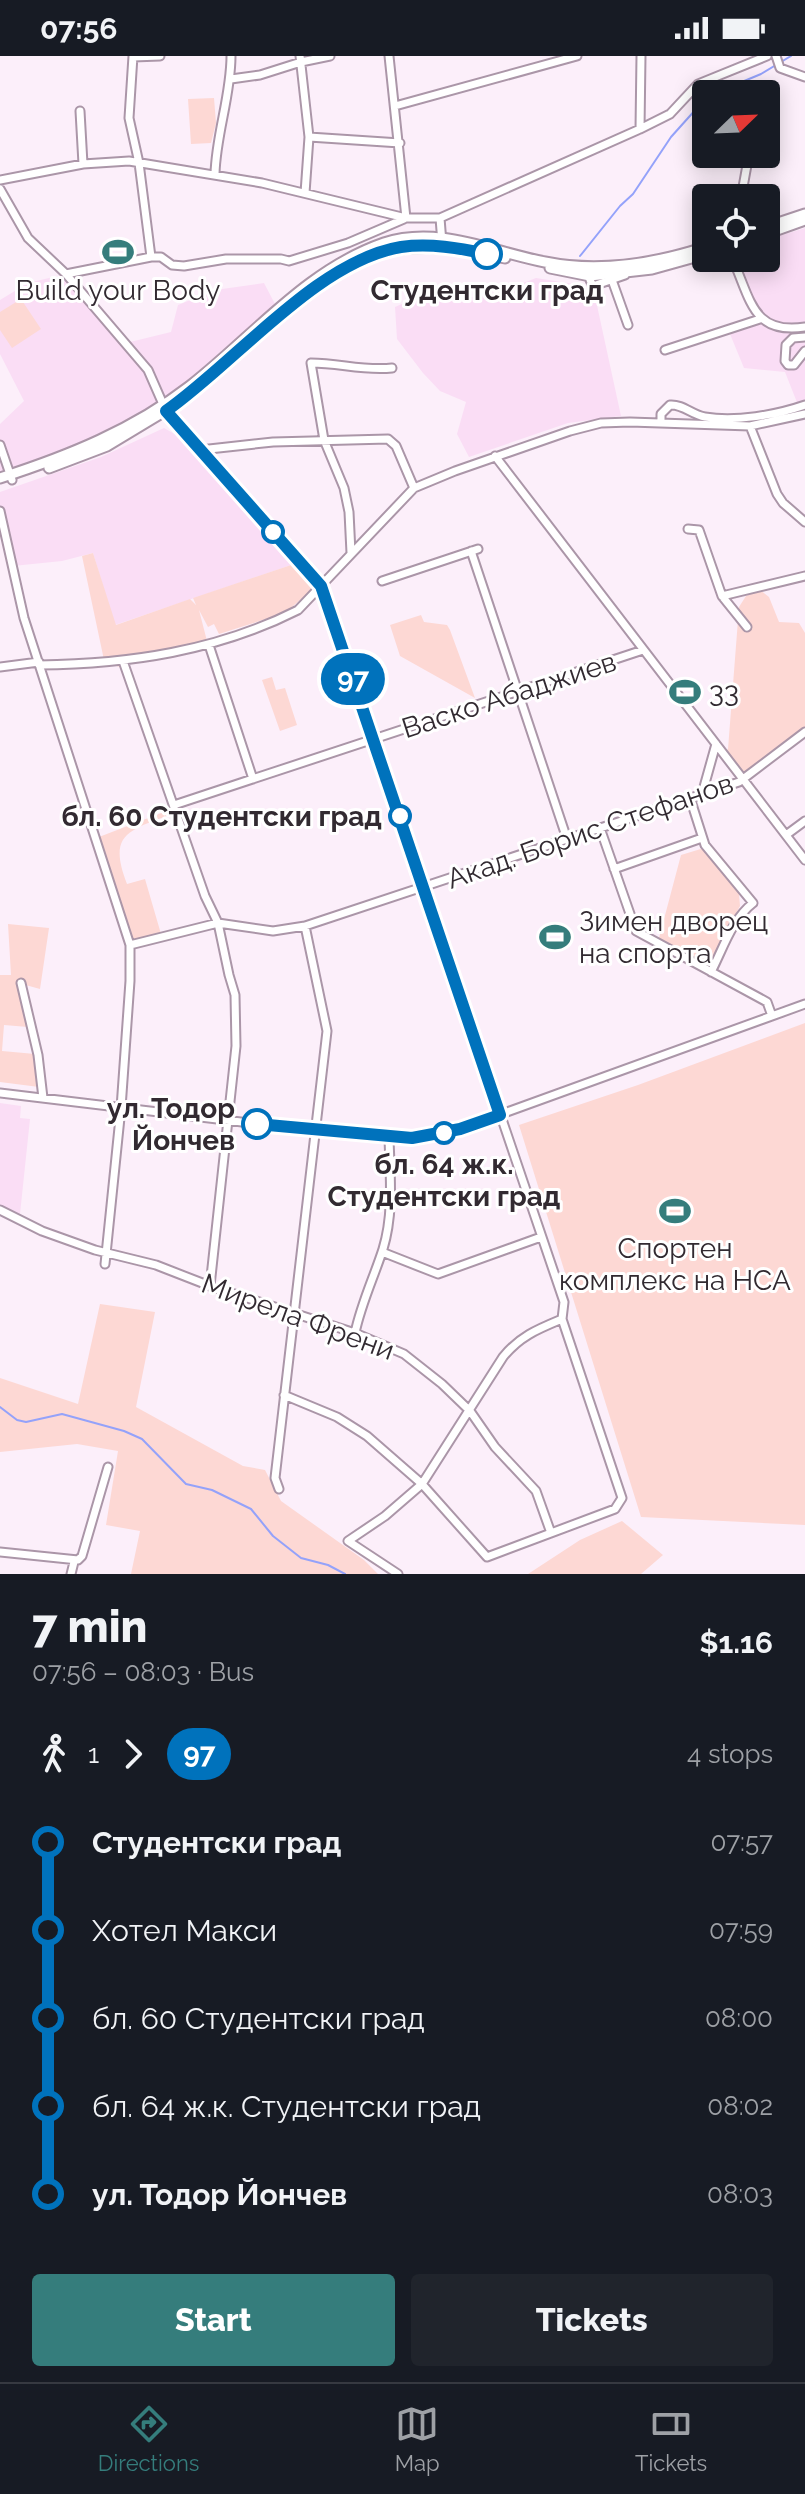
<!DOCTYPE html>
<meta charset="utf-8">
<style>
body{margin:0;font-family:Raleway,sans-serif;background:#20242c;color:#f1f3f6;height:100vh;display:flex;flex-direction:column;font-size:30px;white-space:nowrap}
*{box-sizing:border-box;margin:0}
p{font-size:26px;color:#9ea1a6}
.icon{flex:none;width:44px;height:44px;fill:none;stroke:currentColor;stroke-width:2;stroke-linecap:round;stroke-linejoin:round}
.map{position:relative;height:1518px;overflow:hidden}
.side{display:flex;flex-direction:column;background:#171b24;flex:1}
.side>*{flex:none}
.badge{padding:0 16px;border-radius:26px;font-size:28px;line-height:52px}
.needle{width:52px;rotate:67deg}
.buttons{position:absolute;left:692px;top:24px;display:grid;gap:16px}
.buttons a{display:grid;place-items:center;width:88px;height:88px;border-radius:8px;background:#171b24;box-shadow:0 4px 20px #0003;font-size:40px}
.map>.badge{position:absolute;translate:-50% -50%;box-shadow:0 0 0 4px #fff}
.legs{display:flex;align-items:center;gap:12px;height:88px;padding:0 32px;font-size:26px}
.legs p{margin-inline-start:auto}
.summary{display:flex;align-items:center;justify-content:space-between;height:136px;padding:0 32px}
h1{font-size:44px;font-weight:800;line-height:60px}
.action{display:flex;gap:16px;margin-top:auto;padding:16px 32px}
.action a{flex:1;height:92px;border-radius:8px;background:#357d7c;color:#fff;font-size:32px;font-weight:800;line-height:92px;text-align:center}
.action a+a{background:#20242c;color:#f1f3f6}
ul{padding:0 32px;list-style:none}
li{display:flex;align-items:center;gap:28px;height:88px;font-size:30px}
li i{display:grid;place-items:center;width:12px;height:100%;margin:0 10px;background:currentColor}
li i::after{content:'';width:20px;height:20px;margin:-10px;border:6px solid;border-radius:50%;background:#171b24}
li p{margin-inline-start:auto}
li:first-child i{background:linear-gradient(#0000 50%,currentColor 0)}
li:last-child i{background:linear-gradient(currentColor 50%,#0000 0)}
.status{display:flex;justify-content:space-between;align-items:center;height:56px;padding:0 40px;background:#171b24;direction:ltr}
.status svg{height:22px;fill:currentColor}
.tab-bar{display:flex;justify-content:space-around;align-items:center;height:112px;border-top:2px solid #363941;background:#171b24;font-size:22px;color:#9ea1a6}
.tab-bar a{display:grid;justify-items:center;gap:4px}
.tab-bar .current{color:#357d7c}
.map>svg:first-child{display:block}
.built{fill:#faddf5}
.green{fill:#fdd8d4}
.lines{fill:none;stroke-linecap:round;stroke-linejoin:round}
.stream{stroke:#94a2fa;stroke-width:2}
.minor-casing{stroke:#ab96a8;stroke-width:11}
.major-casing{stroke:#ab96a8;stroke-width:13}
.minor{stroke:#fff;stroke-width:7}
.major{stroke:#fff;stroke-width:9}
.line-1-casing{stroke:#fff;stroke-width:18}
.line-1{stroke:#0072bc;stroke-width:12}
.stop-1-dot{fill:#fff;stroke:#0072bc;stroke-width:4}
.labels{text-anchor:middle;dominant-baseline:central;stroke-width:6;stroke-linejoin:round;paint-order:stroke}
.poi-label{font-size:28px;fill:#322a31;stroke:#fff}
.stop-label{font-size:28px;font-weight:bold;fill:#322a31;stroke:#fff}
.street-label{font-size:28px;fill:#322a31;stroke:#fff}
</style>
<div class="status"><b>07:56</b><svg viewBox="0 0 49 12"><path d="M0 12V9h3v3zM5 12V6h3v6zM10 12V3h3v9zM15 12V0h3v12zM26 1h20v11H26zM47 4h2v5h-2z"/></svg></div>
<div class="map">
<svg width="805" height="1518" viewBox="0 0 805 1518">
<rect width="100%" height="100%" fill="#fceffa"/>
<path class="built" d="M805,172V353L800,354L785,316L744,312L730,278L758,267L725,202H766V184Z
M66,218L126,287L171,276L178,249L215,234L264,227L275,248L171,339L141,359L68,393L0,416V368L24,345L0,298V244L28,227Z
M536,222L593,231L621,360L568,367L469,401L457,378L466,346L440,335L423,317L397,283L395,251L411,244L490,240Z
M164,372L178,380L294,508L115,569L93,497L62,505L13,510L0,469V436L101,401Z
M0,1047L21,1050L20,1062L30,1063L20,1158L0,1151Z"/>
<path class="green" d="M214,42L216,67L211,87L191,88L188,43Z
M21,243L41,273L12,292L0,274V256Z
M93,497L116,569L190,543L196,549L193,542L294,508L314,532L285,557L219,578L214,568L208,571L199,554L207,585L119,611L104,604L82,500Z
M760,534L769,541L779,566L799,567L805,577V671L746,717L737,716L723,698L728,693L739,551L746,540Z
M421,559L424,566L447,569L450,574L475,642L400,600L390,569Z
M272,621L276,634L285,632L297,669L280,675L262,624Z
M169,754V759C127,775 108,779 127,828L145,823L161,878L133,885L99,781Z
M704,792L739,838L740,850L710,907L706,908L659,882L681,799Z
M8,868L49,872L40,933L22,928L20,933L28,971L4,969L2,995L35,998L39,1031L0,1026V919H11Z
M805,967V1469L641,1461L519,1069L638,1029Z
M100,1248L155,1256L136,1351L243,1410L265,1414L281,1445L364,1504L378,1518H131L140,1475L106,1469L118,1395L77,1388L0,1396V1322L78,1348Z
M622,1465L663,1499L641,1518H528L580,1484Z"/>
<g class="lines">
<path class="stream" d="M713,38L761,18L791,0
M580,200L620,150L633,138L671,81L706,42
M0,1351L17,1364L26,1366L62,1358L124,1375L142,1383L186,1428L212,1434L251,1453L273,1480L301,1502L328,1509L345,1518"/>
<defs>
<path id="minor" d="M133,0L129,62L139,107L151,201
M300,0L309,81L305,137
M389,0L406,162
M776,0L780,12L805,21
M133,1L160,0
M231,23L260,19L301,6L330,0
M395,50L577,0
M80,55L83,108
M640,73L641,0
M309,81L400,87
M215,118C216,78 231,40 231,0
M0,124L83,108L129,105L262,127L406,162H440L640,73L670,58L698,28L767,0
M0,133L28,182L66,218L148,314L166,355L321,530L564,1246L562,1263L622,1442L615,1453L487,1501L422,1428L367,1380L337,1361L284,1339
M741,142L749,98
M440,162L442,187
M732,202C751,243 752,279 805,271
M591,211L590,224L593,230L625,219
M66,218L151,201H161L172,209L184,210L226,203H281L289,205L348,187L404,163
M612,224L628,269
M805,281L793,282L786,289L785,305L788,309H794L805,295
M665,294L760,263
M661,366V358L670,349C683,348 692,359 705,361C736,366 776,359 805,349
M750,370L777,438L783,447L805,466
M0,389L12,424
M200,394L273,386L388,383L396,390L414,432
M495,400L805,804
M0,455L24,562L130,889V925L121,1052L105,1208
M688,473L699,474L722,540L747,571
M471,495L567,783
M351,497L349,456L344,432L324,384L311,307C340,307 362,315 392,312
M382,525L478,493
M722,540L805,520
M209,589L253,723
M123,605L205,840L218,867L229,919L235,939L236,990L210,1230
M39,609C129,608 217,595 298,554L414,432L455,415L570,375L601,367L630,366L750,370L805,358
M0,611L39,606
M702,738L716,688
M690,742L705,789L753,847C732,863 723,893 711,916
M174,749L643,594
M600,772L636,875L767,946L772,960
M786,779L805,765
M614,813L702,782
M130,889L218,867L273,875L305,870L739,726L805,676
M21,927L38,999L43,1042
M0,1037L317,1075L412,1082L460,1073L805,948
M0,1154L42,1175L95,1194L156,1209L210,1230L355,1277L404,1298L442,1328L470,1355L495,1391L536,1435L551,1477
M382,1196L438,1218L541,1181
M355,1277C361,1248 374,1221 383,1193C394,1157 390,1119 389,1081
M279,1433L275,1422L327,975L305,870
M0,1496L78,1504L82,1500L108,1411
M71,1518L74,1506
M398,1518L348,1485L385,1460L422,1428L503,1301C520,1280 538,1273 562,1263"/>
<path id="major" d="M766,171L805,158
M766,178L805,164
M550,212L590,220L652,213L706,198
M266,273C353,197 387,176 505,202
M49,412L107,390L175,349
M0,422C68,400 133,374 190,330C254,280 306,214 384,187C438,169 492,196 545,206C599,217 654,208 706,191"/>
</defs>
<use href="#minor" class="minor-casing"/>
<use href="#major" class="major-casing"/>
<use href="#minor" class="minor"/>
<use href="#major" class="major"/>
</g>
<g class="lines">
<defs>
<path id="line-1" d="M257,1068L412,1082L460,1073L500,1059L321,530L166,355C236,306 317,205 401,191C430,187 459,192 487,198"/>
</defs>
<use href="#line-1" class="line-1-casing"/>
<use href="#line-1" class="line-1"/>
</g>
<defs>
<symbol id="stadium-bare" viewBox="-9 -9 18 18"><path d="M0-5a6.5 5 0 1 0 0 10a6.5 5 0 1 0 0-10ZM-3.5-1.8h7v3.6h-7Z" fill="#357d7c" stroke="#fff" stroke-width="2.5" paint-order="stroke"/></symbol>
</defs>
<g fill-rule="evenodd">
<use href="#stadium-bare" x="96" y="174" width="44" height="44"/>
<use href="#stadium-bare" x="663" y="614" width="44" height="44"/>
<use href="#stadium-bare" x="533" y="859" width="44" height="44"/>
<use href="#stadium-bare" x="653" y="1133" width="44" height="44"/>
</g>
<g class="stop-1-dot">
<circle cx="487" cy="198" r="14"/>
<circle cx="273" cy="476" r="10"/>
<circle cx="400" cy="760" r="10"/>
<circle cx="257" cy="1068" r="14"/>
<circle cx="444" cy="1077" r="10"/>
</g>
<g class="labels">
<g class="poi-label">
<text x="118" y="234">Build your Body</text>
<text x="709" y="636" text-anchor="start">33</text>
<text x="579" y="865" text-anchor="start">Зимен дворец<tspan x="579" dy="32">на спорта</tspan></text>
<text x="675" y="1192">Спортен<tspan x="675" dy="32">комплекс на НСА</tspan></text>
</g>
<g class="stop-label">
<text x="487" y="234">Студентски град</text>
<text x="382" y="760" text-anchor="end">бл. 60 Студентски град</text>
<text x="235" y="1052" text-anchor="end">ул. Тодор<tspan x="235" dy="32">Йончев</tspan></text>
<text x="444" y="1108">бл. 64 ж.к.<tspan x="444" dy="32">Студентски град</tspan></text>
</g>
<g class="street-label">
<text transform="translate(509 639) rotate(-18)">Васко Абаджиев</text>
<text transform="translate(590 775) rotate(-19)">Акад. Борис Стефанов</text>
<text transform="translate(298 1261) rotate(20)">Мирела Френи</text>
</g>
</g>
</svg>
<div class="buttons">
<a><svg class="needle" viewBox="-14 -14 28 28"><path d="M0-13l5 13h-10z" fill="#e53935"/><path d="M0 13l5-13h-10z" fill="#9ea1a6"/></svg></a>
<a><svg class="icon" aria-label="locate" viewBox="0 0 24 24"><circle cx="12" cy="12" r="6"/><path d="M12 2v4M12 18v4M2 12h4M18 12h4"/></svg></a>
</div>
<b class="badge" style="left:353px;top:623px;background:#0072bc;color:#fff">97</b>
</div>
<section class="side">
<div class="summary"><div><h1>7 min</h1><p>07:56 – 08:03 · Bus</p></div><b>$1.16</b></div>
<div class="legs"><svg class="icon" aria-label="walk" viewBox="0 0 24 24"><circle cx="13" cy="4" r="2"/><path d="M13 8l-2 6 4 7M11 14l-3 7M7 12l3-4h3l4 4"/></svg>1<svg class="icon" aria-label="forward" viewBox="0 0 24 24"><path d="M9 5l7 7-7 7"/></svg><b class="badge" style="background:#0072bc;color:#fff">97</b><p>4 stops</p></div>
<ul>
<li><i style="color:#0072bc"></i><b>Студентски град</b><p>07:57</p></li>
<li><i style="color:#0072bc"></i><span>Хотел Макси</span><p>07:59</p></li>
<li><i style="color:#0072bc"></i><span>бл. 60 Студентски град</span><p>08:00</p></li>
<li><i style="color:#0072bc"></i><span>бл. 64 ж.к. Студентски град</span><p>08:02</p></li>
<li><i style="color:#0072bc"></i><b>ул. Тодор Йончев</b><p>08:03</p></li>
</ul>
<div class="action"><a>Start</a><a>Tickets</a></div>
</section>
<nav class="tab-bar">
<a class="current"><svg class="icon" aria-label="directions" viewBox="0 0 24 24"><path d="M12 3l9 9-9 9-9-9zM9 14v-3h6M13 9l2 2-2 2"/></svg>Directions</a>
<a><svg class="icon" aria-label="map" viewBox="0 0 24 24"><path d="M3 6l6-2 6 2 6-2v14l-6 2-6-2-6 2zM9 4v14M15 6v14"/></svg>Map</a>
<a><svg class="icon" aria-label="tickets" viewBox="0 0 24 24"><path d="M3 7h18v10H3zM15 7v10"/></svg>Tickets</a>
</nav>
